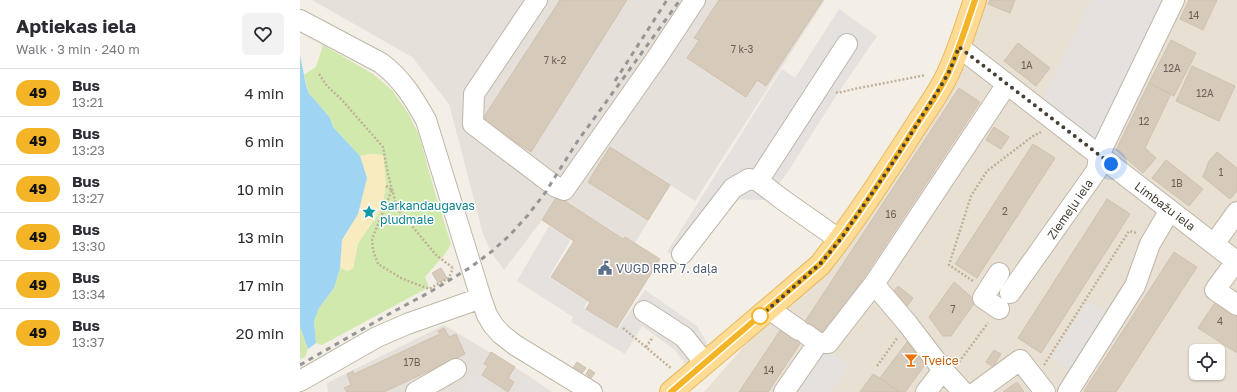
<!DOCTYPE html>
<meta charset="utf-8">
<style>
body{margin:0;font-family:"Golos Text",sans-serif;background:#f2f2f3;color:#2b2b33;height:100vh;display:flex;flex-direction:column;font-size:15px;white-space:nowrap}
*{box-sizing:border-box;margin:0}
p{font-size:13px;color:#7c7c81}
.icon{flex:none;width:22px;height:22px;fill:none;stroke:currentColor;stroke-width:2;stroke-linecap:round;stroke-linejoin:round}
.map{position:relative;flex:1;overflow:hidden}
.details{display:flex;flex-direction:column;background:#fff;width:300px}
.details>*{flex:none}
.badge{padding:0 8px;border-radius:13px;font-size:14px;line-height:26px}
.tools{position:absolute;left:889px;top:344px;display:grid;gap:8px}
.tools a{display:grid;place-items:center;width:36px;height:36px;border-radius:6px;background:#fff;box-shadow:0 1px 3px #0004;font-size:20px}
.you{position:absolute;width:20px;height:20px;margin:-10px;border:3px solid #fff;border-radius:50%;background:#1a73e8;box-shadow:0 0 0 6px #1a73e833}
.map>.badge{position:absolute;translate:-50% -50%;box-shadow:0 0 0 2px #fff}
.round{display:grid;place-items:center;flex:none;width:42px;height:42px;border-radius:6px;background:#f2f2f3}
.summary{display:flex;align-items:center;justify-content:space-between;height:68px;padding:0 16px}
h1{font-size:19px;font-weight:700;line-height:30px}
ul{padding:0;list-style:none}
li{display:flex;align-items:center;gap:12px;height:48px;padding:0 16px;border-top:1px solid #e1e1e2}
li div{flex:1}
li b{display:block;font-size:15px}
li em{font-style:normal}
li .badge{min-width:44px;font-weight:700;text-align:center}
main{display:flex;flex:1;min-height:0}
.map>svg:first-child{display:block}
.residential{fill:#e8e0d3;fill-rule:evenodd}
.industrial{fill:#e6e0db}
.green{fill:#d1e9ad}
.sand{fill:#f9ebc0}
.parking{fill:#e4e1de}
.water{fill:#9fd4f3}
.building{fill:#d6cabb;stroke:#d1c1ae}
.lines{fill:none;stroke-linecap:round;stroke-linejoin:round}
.minor-casing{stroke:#bfb6a8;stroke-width:22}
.major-casing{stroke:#e8b95f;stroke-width:24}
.path{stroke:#c2b199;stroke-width:2.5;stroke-dasharray:2 2;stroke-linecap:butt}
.minor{stroke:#fff;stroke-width:20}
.major{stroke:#ffdb93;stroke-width:22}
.rail{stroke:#969696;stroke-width:3;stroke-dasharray:5 5;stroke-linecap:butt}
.line-casing{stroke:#fff;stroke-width:9}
.line{stroke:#f4b427;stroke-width:6}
.walk{stroke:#463f35;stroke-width:4;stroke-dasharray:0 7.2}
.stop-dot{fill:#fff;stroke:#f4b427;stroke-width:2}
.labels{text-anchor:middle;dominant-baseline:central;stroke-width:3;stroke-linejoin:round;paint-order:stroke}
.number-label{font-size:10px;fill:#6a6256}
.culture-label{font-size:12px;fill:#0d838f;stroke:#fff;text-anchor:start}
.street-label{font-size:12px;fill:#463f35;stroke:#fff}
.service-label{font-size:12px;fill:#4e5e75;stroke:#fff;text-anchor:start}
.food-label{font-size:12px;fill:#c56008;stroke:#fff;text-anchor:start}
</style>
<main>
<section class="details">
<div class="summary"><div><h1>Aptiekas iela</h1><p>Walk · 3 min · 240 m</p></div><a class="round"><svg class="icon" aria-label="heart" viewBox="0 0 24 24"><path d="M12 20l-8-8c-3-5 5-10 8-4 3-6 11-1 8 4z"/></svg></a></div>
<ul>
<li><span class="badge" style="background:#f4b427;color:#111">49</span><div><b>Bus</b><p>13:21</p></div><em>4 min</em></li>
<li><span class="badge" style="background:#f4b427;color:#111">49</span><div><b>Bus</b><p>13:23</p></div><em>6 min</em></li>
<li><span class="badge" style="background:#f4b427;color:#111">49</span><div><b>Bus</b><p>13:27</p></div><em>10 min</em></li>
<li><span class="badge" style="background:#f4b427;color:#111">49</span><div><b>Bus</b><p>13:30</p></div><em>13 min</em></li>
<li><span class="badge" style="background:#f4b427;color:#111">49</span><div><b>Bus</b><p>13:34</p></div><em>17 min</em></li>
<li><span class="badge" style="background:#f4b427;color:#111">49</span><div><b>Bus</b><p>13:37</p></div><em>20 min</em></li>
</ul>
</section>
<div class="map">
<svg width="937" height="392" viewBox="0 0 937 392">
<rect width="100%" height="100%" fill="#f3efe6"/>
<path class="residential" d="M685,0H937V392H404L570,203ZM896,351H918V373H896Z"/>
<path class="industrial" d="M12,0H525L395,201L370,185L335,243L325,237L323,239L257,196L242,220L204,270L191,252L183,234L149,104L112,57Z
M144,325L226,374L216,392H199L172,376L161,392H28L27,383Z"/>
<path class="green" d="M23,45L73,74L92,90L108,113L119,135L135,193L151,244L145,254L125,277L129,287L22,345L16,343L14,321L19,308L34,288L40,268L48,271L53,268L58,243L81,210L86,186L83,155L70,154L60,156L33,127L30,118L15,100L9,94L4,75L16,67Z
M0,326L8,349L5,357L0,359Z"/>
<path class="sand" d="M70,154L83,155L86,186L81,210L58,243L53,268L48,271L40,268L42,240L48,232L67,178L60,156Z"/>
<path class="parking" d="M791,0H872L796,151L737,110Z
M539,9L577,36L538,93L485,176L465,200L430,199L386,265L367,252L482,69L495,78Z
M249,226L271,239L249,277L288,301L284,308L318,329L345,290L397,326L414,355L392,374L375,350L342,326L325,354L271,322L273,317L217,281Z
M788,301L812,316L775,373L751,357Z
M523,346L550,365L531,392H490Z
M226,374L252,392H216Z
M172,376L199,392H161Z"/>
<path class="water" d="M0,55L6,85L9,94L15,100L30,118L33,127L60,156L67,178L58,214L42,240L40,268L34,288L19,308L14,321L16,343L8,349L0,326Z"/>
<path class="building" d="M260,0H327L231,152L182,120Z
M419,0H523L466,86L457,80L446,97L387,58L399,40L394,38Z
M690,0H715L710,13L688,4Z
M889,0H917L903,30L880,19Z
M871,40L896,53L874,96L849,83Z
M718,43L750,68L736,86L704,61Z
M892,66L935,86L919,121L876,101Z
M849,83L871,94L845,148L856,158L843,173L816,150Z
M659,88L680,102L523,339L502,326Z
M694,127L709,137L701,149L686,140Z
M733,144L755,158L677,278L655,264Z
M310,147L370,185L348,220L288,182Z
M917,152L937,168V191L930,199L903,177L909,161Z
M866,160L903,189L889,206L852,178Z
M257,196L323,239L325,237L360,259L317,328L286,309L290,302L251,277L274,241L242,220Z
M807,199L830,214L741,353L718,338Z
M874,252L897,267L816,392H786L784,391Z
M141,268L147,278L138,283L132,273Z
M654,282L676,301L651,336H643L629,317Z
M598,286L613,298L606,308L590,296Z
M916,301L937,315V353L898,328Z
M483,326L503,339L468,392H439Z
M144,328L149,337L156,334L165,354L84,392H47L44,388L51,385L47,374L53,371L54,374L140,334L138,331Z
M607,342L625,365L605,392H599L580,378Z
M694,350L701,354L693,367L686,362Z
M191,352L215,367L208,378L214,382L208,392L182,375L188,366L184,364Z
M277,362L286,368L282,373L273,368Z
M289,369L295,373L291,378L286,374Z
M573,374L580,378L599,392H560Z
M717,382L724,392H703Z"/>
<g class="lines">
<defs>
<path id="minor" d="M237,0L174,94L173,124L256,187L264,190L356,59L395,0
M0,20L81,63C102,79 113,97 126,120L181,298L187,315L193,325L201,334L215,345L292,392
M659,47L937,262
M540,240L483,200L458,181L547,44
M914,244L937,212
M382,254L433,188L449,179L458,181
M936,261L915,290L937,305
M574,284L607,323L643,370L663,392
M710,293L797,170L799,155L874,0
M469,309L499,330
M699,309L683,298L699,273
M344,311L384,337L397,353L404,364
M506,334L518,343H528L574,284L707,84
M0,381L77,337L107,324L181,298
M116,392L156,369
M484,392L518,343
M626,392L643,370
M676,392L720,360L745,392
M768,392L835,286L850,244L870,210"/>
<path id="major" d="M371,392L520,265C554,222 583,177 612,132C625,111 641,91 650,69C660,47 667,23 675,0"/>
</defs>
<use href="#minor" class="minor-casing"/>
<use href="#major" class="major-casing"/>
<path class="path" d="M19,74L27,86L41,99L83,147L88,174L97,208L136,255L153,268
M536,92L538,93L554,89L626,75
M86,186L92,190L72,239L73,250L78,264L101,278L129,289L149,278L153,268
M673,281L649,265L671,196L687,171L733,136L741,132
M323,328L372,369
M346,347L353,337
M659,362L688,323
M744,365L829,231L837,233
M577,366L598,337"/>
<use href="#minor" class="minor"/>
<use href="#major" class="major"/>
<path class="rail" d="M315,81L367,0
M0,365L89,314L130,292L171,267L191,252L210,235L228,215L245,193L277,142L380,0"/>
</g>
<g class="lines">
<defs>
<path id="line" d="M371,392L520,264C554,223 583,177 612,132C625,111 641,91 650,69C660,47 667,23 675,0"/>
</defs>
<use href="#line" class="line-casing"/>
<use href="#line" class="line"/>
<path class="walk" d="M460,316L458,318L520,264L540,240L590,167L641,86L650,70L659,47L811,164"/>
</g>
<defs>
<symbol id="sight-bare" viewBox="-9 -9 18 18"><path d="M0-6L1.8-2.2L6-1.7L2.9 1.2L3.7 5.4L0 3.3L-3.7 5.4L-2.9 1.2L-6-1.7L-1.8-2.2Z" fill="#0f9aa8" stroke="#fff" stroke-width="2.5" paint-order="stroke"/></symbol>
<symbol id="civic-bare" viewBox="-9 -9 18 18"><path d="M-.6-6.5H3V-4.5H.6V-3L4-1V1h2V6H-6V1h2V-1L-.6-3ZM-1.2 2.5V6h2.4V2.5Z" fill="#5c6f8a" stroke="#fff" stroke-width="2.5" paint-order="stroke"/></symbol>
<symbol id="bar-bare" viewBox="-9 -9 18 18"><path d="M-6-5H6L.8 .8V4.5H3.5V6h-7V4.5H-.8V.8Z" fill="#e8710a" stroke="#fff" stroke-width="2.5" paint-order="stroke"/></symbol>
</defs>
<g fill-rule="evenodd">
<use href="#sight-bare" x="59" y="202" width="20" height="20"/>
<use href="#civic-bare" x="295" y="258" width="20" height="20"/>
<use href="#bar-bare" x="601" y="350" width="20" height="20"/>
</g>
<circle class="stop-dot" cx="460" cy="316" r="8"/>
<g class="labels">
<g class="number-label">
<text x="894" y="15">14</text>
<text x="442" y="49">7 k-3</text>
<text x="255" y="60">7 k-2</text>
<text x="727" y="65">1A</text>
<text x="872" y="68">12A</text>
<text x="905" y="93">12A</text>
<text x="844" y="121">12</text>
<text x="921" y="172">1</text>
<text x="877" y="183">1B</text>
<text x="705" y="211">2</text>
<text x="591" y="214">16</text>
<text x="653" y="309">7</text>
<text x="920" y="321">4</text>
<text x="112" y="362">17B</text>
<text x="469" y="370">14</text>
</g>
<g class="culture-label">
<text x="80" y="205">Sarkandaugavas<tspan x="80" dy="14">pludmale</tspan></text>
</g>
<g class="street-label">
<text transform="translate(865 206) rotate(37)">Limbažu iela</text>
<text transform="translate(770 209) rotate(-55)">Ziemeļu iela</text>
</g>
<g class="service-label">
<text x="316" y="268">VUGD RRP 7. daļa</text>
</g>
<g class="food-label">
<text x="622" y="360">Tveice</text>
</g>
</g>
</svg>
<div class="tools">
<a><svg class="icon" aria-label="locate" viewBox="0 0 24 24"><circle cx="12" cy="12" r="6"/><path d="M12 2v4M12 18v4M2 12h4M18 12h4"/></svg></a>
</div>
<div class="you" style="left:811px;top:164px"></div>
</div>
</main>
